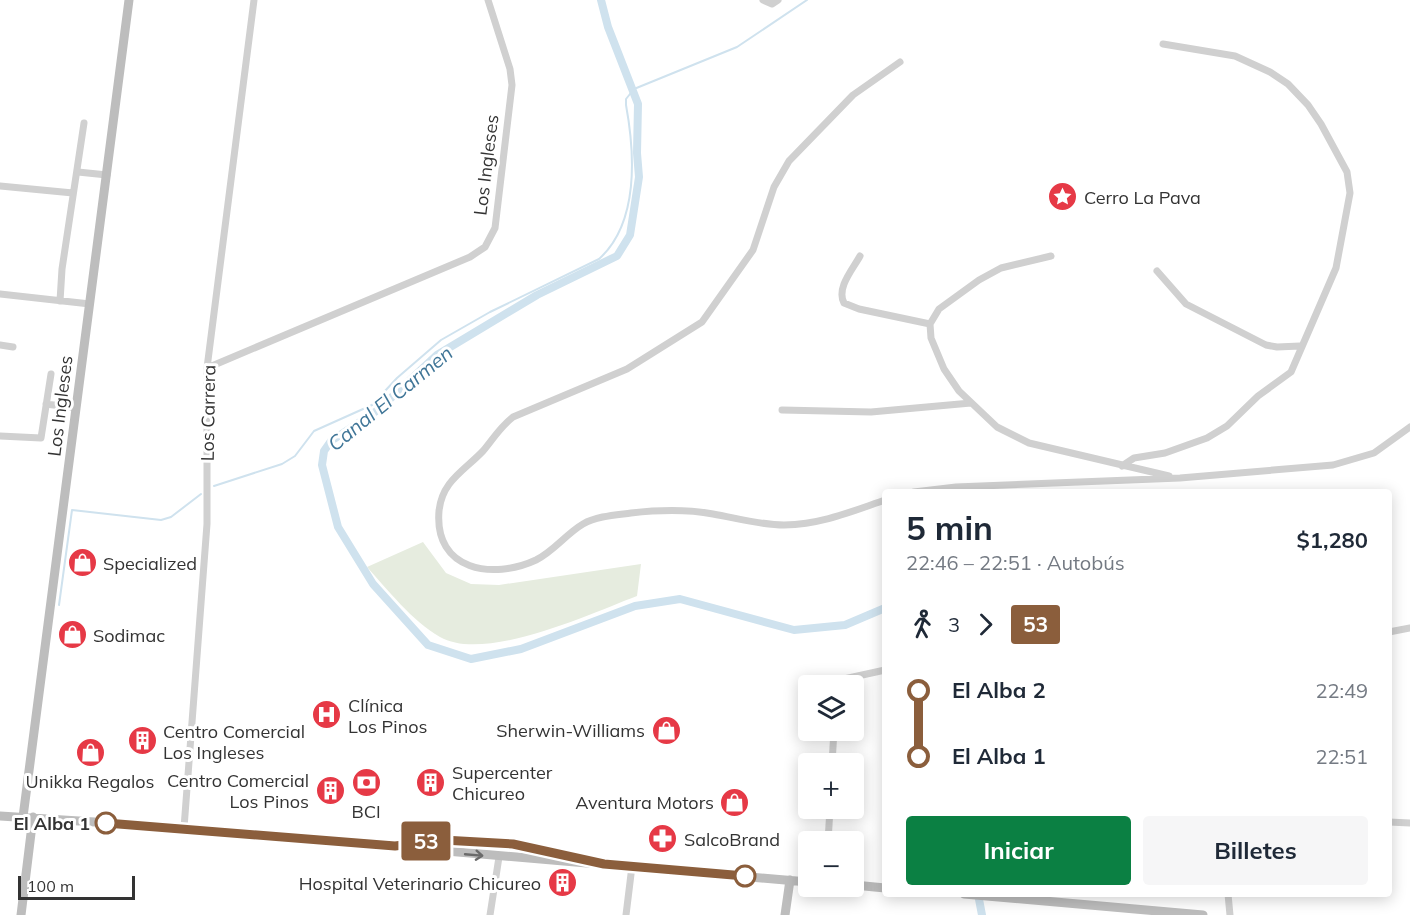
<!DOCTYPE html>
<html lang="es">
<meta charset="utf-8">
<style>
body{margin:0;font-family:Mulish,sans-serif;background:#f6f6f7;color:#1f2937;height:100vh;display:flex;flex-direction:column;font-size:22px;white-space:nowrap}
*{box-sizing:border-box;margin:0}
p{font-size:20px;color:#747a83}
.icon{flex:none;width:33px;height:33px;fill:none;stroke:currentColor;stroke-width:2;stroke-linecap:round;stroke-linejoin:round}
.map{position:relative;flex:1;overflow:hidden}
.details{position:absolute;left:882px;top:489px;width:510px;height:408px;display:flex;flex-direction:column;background:#fff;border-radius:6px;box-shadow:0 3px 15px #0003}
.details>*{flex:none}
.badge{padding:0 12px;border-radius:4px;font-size:21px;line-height:39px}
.tools{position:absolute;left:798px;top:675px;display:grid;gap:12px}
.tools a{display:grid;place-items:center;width:66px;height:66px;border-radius:6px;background:#fff;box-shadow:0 3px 15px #0003;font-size:30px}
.scale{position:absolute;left:18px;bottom:15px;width:117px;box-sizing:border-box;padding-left:6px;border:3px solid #333;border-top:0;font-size:16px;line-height:21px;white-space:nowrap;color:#333;-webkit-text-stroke:4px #fff;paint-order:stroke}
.map>.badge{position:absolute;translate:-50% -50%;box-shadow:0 0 0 3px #fff}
.legs{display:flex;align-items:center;gap:9px;height:66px;padding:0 24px;font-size:20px}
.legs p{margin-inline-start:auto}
.headline{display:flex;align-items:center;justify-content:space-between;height:102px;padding:0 24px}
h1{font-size:33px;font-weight:700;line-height:45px}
.button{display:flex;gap:12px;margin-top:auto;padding:12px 24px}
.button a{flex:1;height:69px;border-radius:6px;background:#0b8043;color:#fff;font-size:24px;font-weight:700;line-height:69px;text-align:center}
.button a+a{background:#f6f6f7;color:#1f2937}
ul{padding:0 24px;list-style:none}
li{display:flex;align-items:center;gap:21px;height:66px;font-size:22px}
li i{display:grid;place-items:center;width:9px;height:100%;margin:0 8px;background:currentColor}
li i::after{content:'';width:15px;height:15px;margin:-8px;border:4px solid;border-radius:50%;background:#fff}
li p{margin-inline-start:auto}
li:first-child i{background:linear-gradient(#0000 50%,currentColor 0)}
li:last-child i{background:linear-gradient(currentColor 50%,#0000 0)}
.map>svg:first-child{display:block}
.green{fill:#e6ecdf}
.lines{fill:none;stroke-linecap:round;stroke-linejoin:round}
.stream{stroke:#cfe2ee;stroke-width:2}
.canal{stroke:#cfe2ee;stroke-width:8}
.street{stroke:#d0d0d0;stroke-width:7}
.secondary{stroke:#bdbdbd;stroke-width:9}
.oneway{stroke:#6a6a6a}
.line-1-casing{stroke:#fff;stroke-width:14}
.line-1{stroke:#8b5e3c;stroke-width:9}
.stop-1-dot{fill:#fff;stroke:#8b5e3c;stroke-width:3}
.labels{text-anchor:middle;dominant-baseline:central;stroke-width:6;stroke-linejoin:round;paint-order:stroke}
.street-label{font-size:18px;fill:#333;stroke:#fff}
.poi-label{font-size:18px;fill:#333;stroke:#fff;text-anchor:start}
.stop-label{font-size:18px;font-weight:bold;fill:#333;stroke:#fff;text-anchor:end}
.water-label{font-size:20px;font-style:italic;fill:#3f7597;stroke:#fff}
</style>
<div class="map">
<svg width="1410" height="915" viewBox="0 0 1410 915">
<rect width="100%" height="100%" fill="#fff"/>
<path class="green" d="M423,542L446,573L471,584L499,585L641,564L637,596C592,613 485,663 440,637C412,621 388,590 367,567Z"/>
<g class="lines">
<path class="stream" d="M214,486L282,464L295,456L314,431L372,405L397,378L441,340L490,312L599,259C639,223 635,154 626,105V99L634,89L737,47L807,0
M59,605L72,510L161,520L171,517L201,494"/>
<path class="canal" d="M601,0L608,27L638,104L637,153L639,177L630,235L617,256L537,295L437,355L378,410L331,441L324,451L322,465L338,527L373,584L428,645L471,659L521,649L635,606L680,599L794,630L845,625L885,608
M978,894L982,915"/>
<path class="street" d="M763,0L772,4L778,0
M78,172L107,175
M0,186L73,193
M860,256C853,269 836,288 844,303L859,309L930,324
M1051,256L1001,268L979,280L939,309L930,324L931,338L944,369L959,391L997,427L1029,443L1169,476
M1157,271L1186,304L1266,345L1277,347L1300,346
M0,294L90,304
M60,301L62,269L84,123
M0,345L13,347
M207,368L470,257L485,247L495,228L512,85L510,69L488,0
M46,404L76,408
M782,410L871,412L971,403
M0,436L41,438L51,374
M1122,466L1134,458L1165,453L1207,438L1227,426L1258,396L1291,372L1336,268L1350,193L1347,172L1321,124L1308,105L1288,84L1270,72L1235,56L1163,44
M914,492L956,487L1180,478L1333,465L1374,453L1410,427
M885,500C850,512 822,524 784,525C760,525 736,518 713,514C686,509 658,510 631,513C616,515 597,516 583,524C566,534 554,551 536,560C493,580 434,571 439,511C442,481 464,471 483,451C493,439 500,427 513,417L627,369L702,322L753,250L774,187L789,161L853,95L900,62
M1389,632L1410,628
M837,686L844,679L885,670
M832,764L834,730
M1389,822L1410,823
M184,828L207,524V368L254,0
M828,842L830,808
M1228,894L1230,915
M490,915L499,857
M626,915L632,866"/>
<path class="secondary" d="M0,816L142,825L808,882
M23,817L129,0
M401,845C463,833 528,844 589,860
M854,885L885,888
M964,894L1203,915
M21,915L33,817
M785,915L790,880"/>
</g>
<defs><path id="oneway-shaft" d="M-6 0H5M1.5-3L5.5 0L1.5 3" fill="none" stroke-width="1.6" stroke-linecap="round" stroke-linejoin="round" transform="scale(1.5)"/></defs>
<use class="oneway" href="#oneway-shaft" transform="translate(474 855) rotate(5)"/>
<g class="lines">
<defs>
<path id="line-1" d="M106,823L395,846L443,840L513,844L604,864L745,876"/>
</defs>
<use href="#line-1" class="line-1-casing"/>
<use href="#line-1" class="line-1"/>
</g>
<defs>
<symbol id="sight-disc" viewBox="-11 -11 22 22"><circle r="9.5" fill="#e63946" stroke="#fff"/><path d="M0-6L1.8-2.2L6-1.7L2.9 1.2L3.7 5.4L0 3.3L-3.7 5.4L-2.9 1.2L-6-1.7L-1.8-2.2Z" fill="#fff"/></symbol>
<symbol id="shop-disc" viewBox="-11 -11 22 22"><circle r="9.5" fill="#e63946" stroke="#fff"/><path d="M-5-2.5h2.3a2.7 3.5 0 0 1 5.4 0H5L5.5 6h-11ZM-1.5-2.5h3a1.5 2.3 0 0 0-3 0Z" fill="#fff"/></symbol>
<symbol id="hospital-disc" viewBox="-11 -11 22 22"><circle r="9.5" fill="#e63946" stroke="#fff"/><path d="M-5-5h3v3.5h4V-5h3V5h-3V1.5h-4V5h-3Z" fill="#fff"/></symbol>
<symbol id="building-disc" viewBox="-11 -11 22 22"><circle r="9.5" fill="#e63946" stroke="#fff"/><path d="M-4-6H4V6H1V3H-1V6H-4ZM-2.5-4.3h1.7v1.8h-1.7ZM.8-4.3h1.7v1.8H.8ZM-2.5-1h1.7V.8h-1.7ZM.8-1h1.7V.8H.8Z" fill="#fff"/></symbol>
<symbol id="bank-disc" viewBox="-11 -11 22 22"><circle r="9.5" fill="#e63946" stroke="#fff"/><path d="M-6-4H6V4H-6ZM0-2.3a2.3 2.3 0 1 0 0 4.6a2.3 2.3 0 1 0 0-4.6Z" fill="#fff"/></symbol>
<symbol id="pharmacy-disc" viewBox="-11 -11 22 22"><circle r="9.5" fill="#e63946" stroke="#fff"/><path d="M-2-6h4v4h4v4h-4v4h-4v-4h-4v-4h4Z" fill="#fff"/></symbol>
</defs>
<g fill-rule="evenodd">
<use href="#sight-disc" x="1046" y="180" width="33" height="33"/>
<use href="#shop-disc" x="66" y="546" width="33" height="33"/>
<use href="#shop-disc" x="56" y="618" width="33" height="33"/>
<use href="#hospital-disc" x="310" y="698" width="33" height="33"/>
<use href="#shop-disc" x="650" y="714" width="33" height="33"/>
<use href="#building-disc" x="126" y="724" width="33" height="33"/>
<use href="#shop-disc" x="74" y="736" width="33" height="33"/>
<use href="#bank-disc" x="350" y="766" width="33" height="33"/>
<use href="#building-disc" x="414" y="766" width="33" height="33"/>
<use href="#building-disc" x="314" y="774" width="33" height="33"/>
<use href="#shop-disc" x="718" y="786" width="33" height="33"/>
<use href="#pharmacy-disc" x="646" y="822" width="33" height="33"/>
<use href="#building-disc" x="546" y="866" width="33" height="33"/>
</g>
<g class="stop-1-dot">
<circle cx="106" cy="823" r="10"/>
<circle cx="745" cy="876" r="10"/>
</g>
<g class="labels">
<g class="street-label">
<text transform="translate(486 165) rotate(-83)">Los Ingleses</text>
<text transform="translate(60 406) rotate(-83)">Los Ingleses</text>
<text transform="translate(208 413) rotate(-89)">Los Carrera</text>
</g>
<g class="poi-label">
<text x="1084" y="197">Cerro La Pava</text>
<text x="103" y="563">Specialized</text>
<text x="93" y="635">Sodimac</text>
<text x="348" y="705">Clínica<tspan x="348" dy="21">Los Pinos</tspan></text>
<text x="645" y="730" text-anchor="end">Sherwin-Williams</text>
<text x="163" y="731">Centro Comercial<tspan x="163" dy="21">Los Ingleses</tspan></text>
<text x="452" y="772">Supercenter<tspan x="452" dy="21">Chicureo</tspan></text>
<text x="309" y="780" text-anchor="end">Centro Comercial<tspan x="309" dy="21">Los Pinos</tspan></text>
<text x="90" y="781" text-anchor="middle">Unikka Regalos</text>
<text x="714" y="802" text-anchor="end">Aventura Motors</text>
<text x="366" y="811" text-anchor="middle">BCI</text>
<text x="684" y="839">SalcoBrand</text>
<text x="541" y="883" text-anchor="end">Hospital Veterinario Chicureo</text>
</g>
<g class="stop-label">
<text x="90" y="823">El Alba 1</text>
</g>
<g class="water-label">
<text transform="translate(390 398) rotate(-39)">Canal El Carmen</text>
</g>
</g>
</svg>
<div class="tools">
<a><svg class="icon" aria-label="layers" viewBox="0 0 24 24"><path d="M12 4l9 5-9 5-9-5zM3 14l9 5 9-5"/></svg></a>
<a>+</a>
<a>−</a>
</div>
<div class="scale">100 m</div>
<b class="badge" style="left:426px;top:841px;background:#8b5e3c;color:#fff">53</b>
<section class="details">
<div class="headline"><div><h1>5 min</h1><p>22:46 – 22:51 · Autobús</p></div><b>$1,280</b></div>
<div class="legs"><svg class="icon" aria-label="walk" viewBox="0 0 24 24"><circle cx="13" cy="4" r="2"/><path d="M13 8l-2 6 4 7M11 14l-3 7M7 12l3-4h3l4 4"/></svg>3<svg class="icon" aria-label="forward" viewBox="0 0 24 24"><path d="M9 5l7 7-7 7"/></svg><b class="badge" style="background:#8b5e3c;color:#fff">53</b></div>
<ul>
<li><i style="color:#8b5e3c"></i><b>El Alba 2</b><p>22:49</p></li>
<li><i style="color:#8b5e3c"></i><b>El Alba 1</b><p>22:51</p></li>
</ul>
<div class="button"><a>Iniciar</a><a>Billetes</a></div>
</section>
</div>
